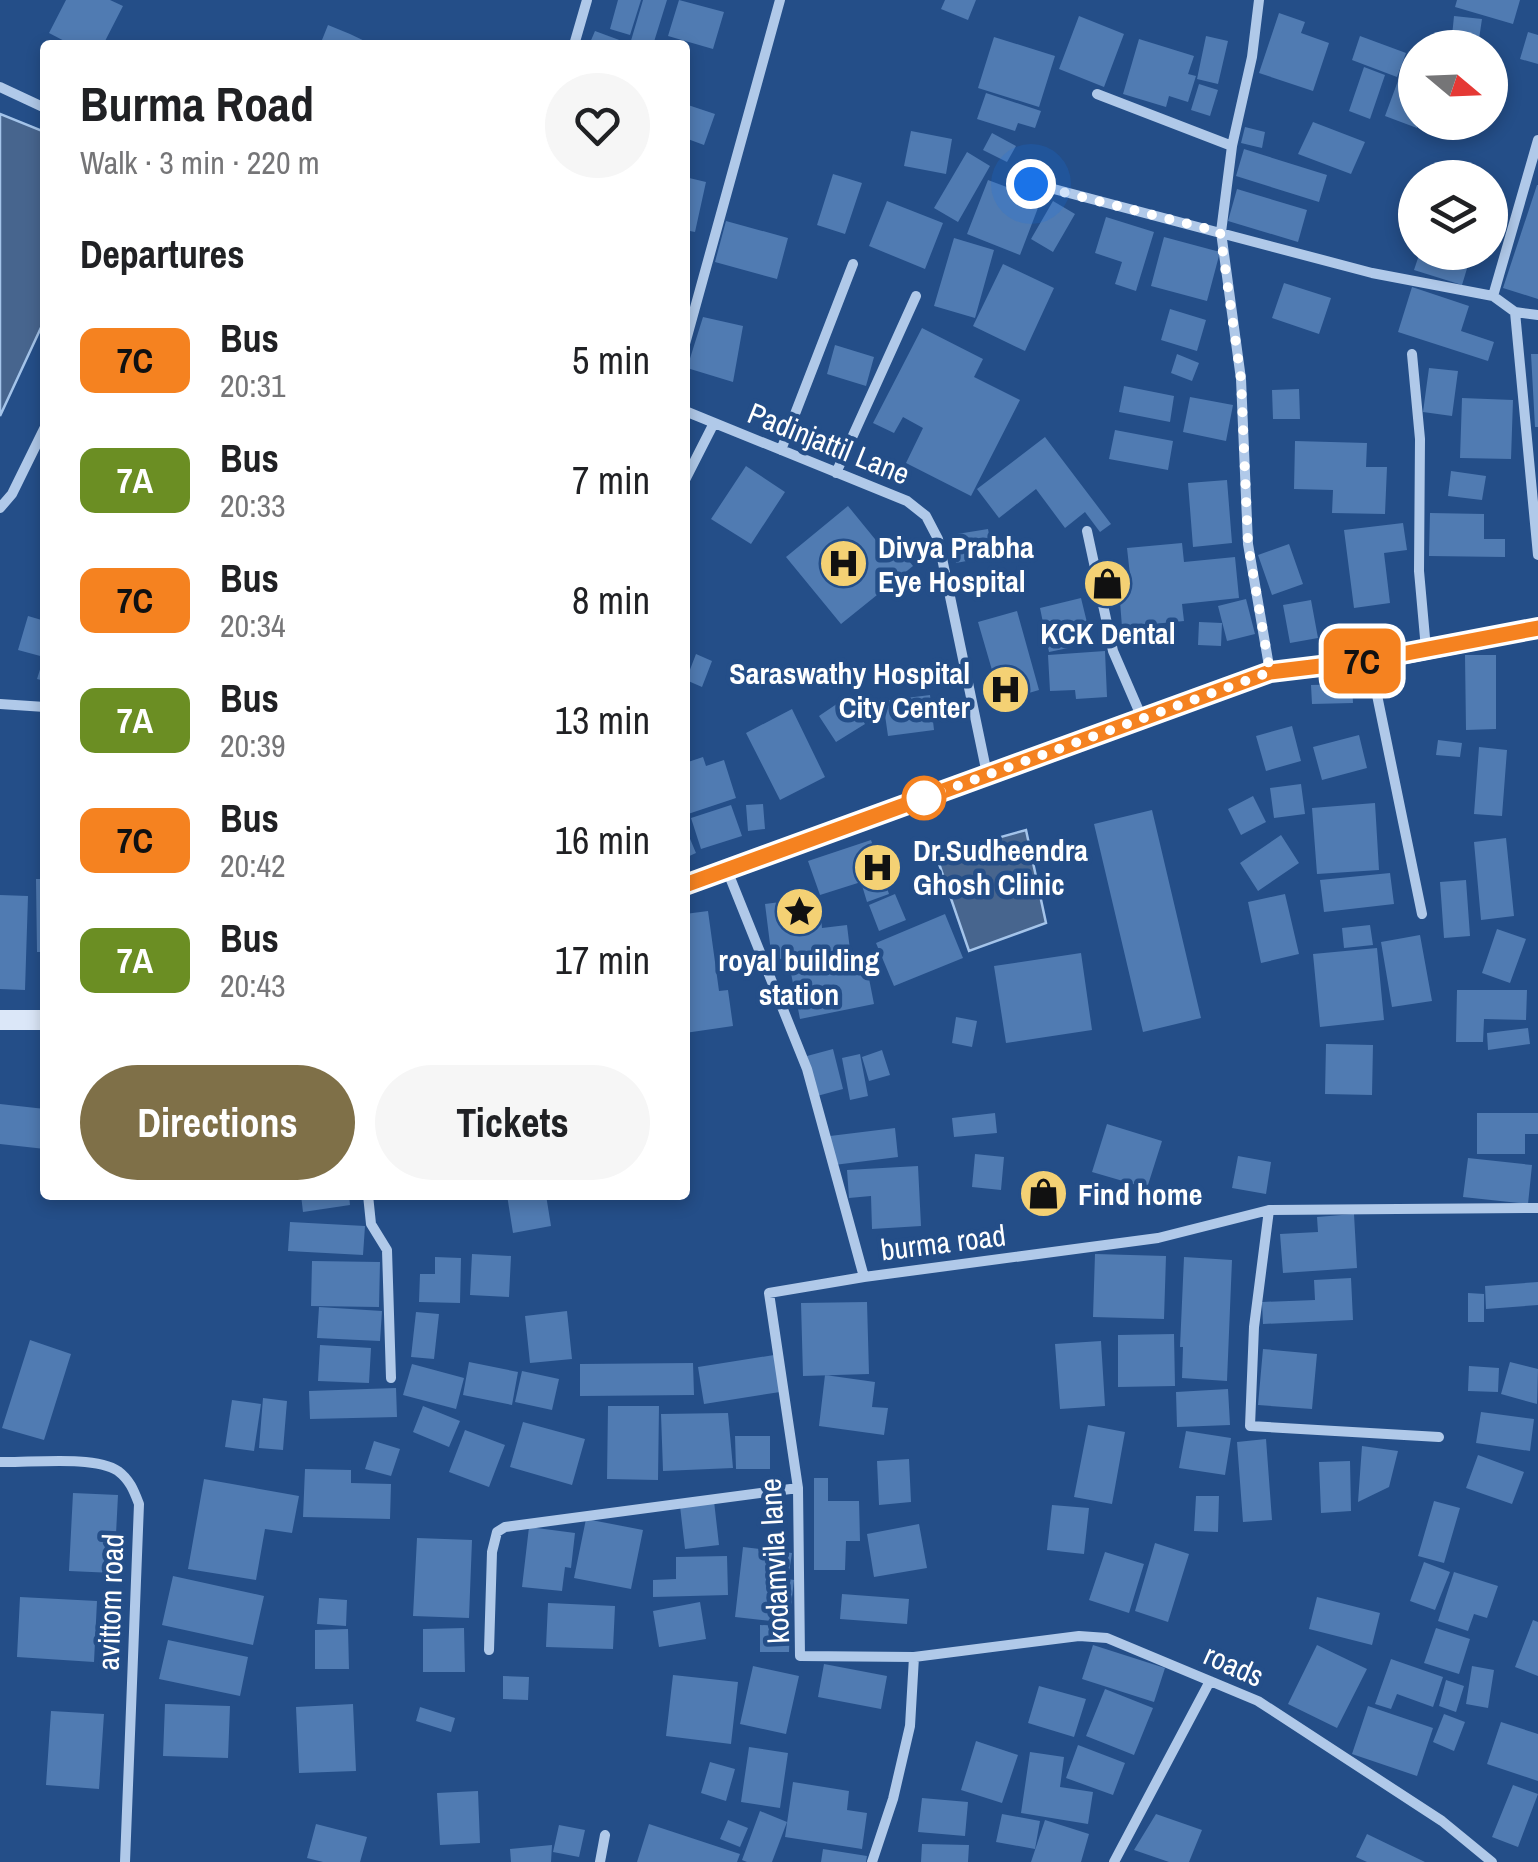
<!DOCTYPE html>
<meta charset="utf-8">
<style>
body{margin:0;font-family:"Archivo Narrow",sans-serif;background:#f6f6f6;color:#202124;height:100vh;display:flex;flex-direction:column;font-size:38px;white-space:nowrap}
*{box-sizing:border-box;margin:0}
p{font-size:32px;color:#757577}
.icon{flex:none;width:55px;height:55px;fill:none;stroke:currentColor;stroke-width:2;stroke-linecap:round;stroke-linejoin:round}
.map{position:relative;flex:1;overflow:hidden}
.side{position:absolute;left:40px;top:40px;width:650px;height:1160px;display:flex;flex-direction:column;background:#fff;border-radius:10px;box-shadow:0 5px 15px #0003}
.side>*{flex:none}
.badge{padding:0 20px;border-radius:15px;font-size:35px;line-height:65px}
.needle{width:65px;rotate:109deg}
.tools{position:absolute;left:1398px;top:30px;display:grid;gap:20px}
.tools a{display:grid;place-items:center;width:110px;height:110px;border-radius:50%;background:#fff;box-shadow:0 5px 15px #0003;font-size:50px}
.you{position:absolute;width:50px;height:50px;margin:-25px;border:8px solid #fff;border-radius:50%;background:#1a73e8;box-shadow:0 0 0 15px #1a73e833}
.map>.badge{position:absolute;translate:-50% -50%;box-shadow:0 0 0 5px #fff}
h2{padding:0 40px;font-size:38px;line-height:90px}
.round{display:grid;place-items:center;flex:none;width:105px;height:105px;border-radius:52px;background:#f6f6f6}
.overview{display:flex;align-items:center;justify-content:space-between;height:170px;padding:0 40px}
h1{font-size:48px;font-weight:800;line-height:75px}
.action{display:flex;gap:20px;margin-top:auto;padding:20px 40px}
.action a{flex:1;height:115px;border-radius:60px;background:#7f7048;color:#fff;font-size:40px;font-weight:800;line-height:115px;text-align:center}
.action a+a{background:#f6f6f6;color:#202124}
ul{padding:0;list-style:none}
li{display:flex;align-items:center;gap:30px;height:120px;padding:0 40px}
li div{flex:1}
li b{display:block;font-size:38px}
li em{font-style:normal}
li .badge{min-width:110px;font-weight:700;text-align:center}
.map>svg:first-child{display:block}
.water{fill:#47658e;stroke:#a4c4ea;stroke-width:2.5}
.building{fill:#507bb2}
.lines{fill:none;stroke-linecap:round;stroke-linejoin:round}
.street{stroke:#b0c9e9;stroke-width:10}
.secondary{stroke:#dbe7f8;stroke-width:20}
.line-casing{stroke:#fff;stroke-width:22}
.line{stroke:#f58220;stroke-width:15}
.walk{stroke:#fff;stroke-width:10;stroke-dasharray:0 18}
.stop-dot{fill:#fff;stroke:#f58220;stroke-width:5}
.labels{text-anchor:middle;dominant-baseline:central;stroke-width:9;stroke-linejoin:round;paint-order:stroke}
.street-label{font-size:30px;fill:#fff;stroke:#244e88}
.poi-label{font-size:30px;font-weight:bold;fill:#fff;stroke:#244e88;text-anchor:start}
</style>
<div class="map">
<svg width="1538" height="1862" viewBox="0 0 1538 1862">
<rect width="100%" height="100%" fill="#244e88"/>
<path class="water" d="M0,114L45,132V319L0,416Z
M1026,830L1046,923L969,951L936,855Z"/>
<path class="building" d="M66,0H110L123,6L103,45H72L49,33Z
M618,0H641L630,35L610,29Z
M643,0H667L653,45H589L595,31L630,44Z
M679,0L724,12L713,49L668,36Z
M945,0H976L968,20L941,9Z
M1457,0H1520L1513,24L1455,7Z
M1279,13L1305,22L1301,33L1329,43L1313,91L1259,73Z
M1079,16L1124,34L1104,87L1059,69Z
M1454,16L1482,19L1479,39L1452,36Z
M328,25L350,34L373,45H320Z
M1528,32L1538,35V64L1520,59Z
M1206,36L1228,41L1218,84L1197,79Z
M1360,36L1406,53L1397,77L1352,60Z
M994,37L1055,56L1039,107L978,88Z
M1139,39L1194,56L1188,74L1196,76L1188,102L1169,96L1166,107L1123,94Z
M1409,51L1415,53L1417,128L1385,116Z
M1364,67L1385,75L1370,119L1349,111Z
M1199,84L1218,90L1210,116L1191,110Z
M986,93L1041,111L1035,128L1018,123L1015,131L977,119Z
M685,104L715,114L704,145L685,138Z
M1313,122L1365,142L1351,174L1298,154Z
M1245,127L1265,132L1262,148L1241,143Z
M911,131L952,139L946,174L904,166Z
M992,133L1016,146L1007,162L983,150Z
M1244,149L1327,175L1319,202L1236,176Z
M967,152L990,166L958,222L934,208Z
M833,174L862,183L845,234L817,225Z
M685,177L706,182L695,232L685,230Z
M988,180L1041,200L1020,255L967,234Z
M1537,185H1538V299L1503,288Z
M1237,189L1307,210L1298,242L1228,221Z
M887,201L943,223L925,269L869,246Z
M1053,201L1075,214L1053,252L1031,239Z
M1106,217L1154,232L1136,291L1115,284L1122,262L1095,253Z
M726,221L788,238L777,279L715,262Z
M1164,237L1220,252L1207,301L1151,286Z
M954,238L994,250L975,318L934,306Z
M1420,252H1472L1462,285L1414,270Z
M1003,264L1054,288L1025,351L973,326Z
M1284,283L1331,298L1319,334L1272,318Z
M1412,287L1469,306L1461,331L1494,342L1488,361L1398,332Z
M1170,309L1206,320L1197,351L1161,340Z
M703,317L743,326L733,382L687,368Z
M922,328L983,359L974,377L1020,400L971,496L906,463L923,428L903,417L894,433L873,423Z
M835,345L874,357L866,386L827,374Z
M1177,354L1199,363L1192,381L1171,373Z
M1531,354H1538V427H1535Z
M1429,368L1458,371L1452,416L1423,412Z
M1124,386L1174,396L1170,422L1119,412Z
M1299,389L1300,419H1273L1272,390Z
M1190,397L1233,405L1226,441L1183,432Z
M1462,398L1513,400L1511,459L1460,458Z
M1115,430L1173,441L1168,470L1109,459Z
M1045,437L1111,524L1100,532L1085,512L1065,528L1036,489L999,518L977,489Z
M1295,441L1367,443L1366,467H1387L1385,514L1332,513L1333,490L1294,489Z
M746,466L785,492L751,544L711,519Z
M1451,471L1486,476L1482,500L1448,496Z
M1227,480L1232,543L1193,547L1188,483Z
M848,506L879,544L889,536L913,566L841,624L786,557Z
M1430,513L1484,514V539H1505V557L1429,556Z
M1403,523L1407,550L1384,553L1390,603L1354,608L1344,530Z
M988,529L993,556L956,563L951,535Z
M1182,543L1184,562L1235,557L1239,598L1182,604L1184,621L1122,627L1118,576L1130,575L1127,548Z
M1289,544L1303,584L1272,595L1258,555Z
M1081,598L1092,643L1049,652L1040,608Z
M1246,599L1255,634L1227,641L1218,606Z
M1311,600L1318,638L1290,643L1283,605Z
M1017,611L1039,690L1001,701L978,622Z
M28,616L45,621V681L37,679L44,657L18,650Z
M1199,622L1222,623L1221,646L1198,645Z
M1105,651L1107,697L1076,699L1075,690L1050,691L1048,655Z
M696,654L712,661L702,687L686,680Z
M1465,655H1496V729L1466,730Z
M1352,684L1353,703L1312,704L1311,685Z
M930,695L934,730L888,736L883,701Z
M847,697L865,724L836,742L819,716Z
M792,709L825,777L780,800L746,733Z
M1292,726L1301,761L1266,771L1256,736Z
M1359,735L1367,768L1322,780L1313,747Z
M1438,740L1462,743L1460,757L1436,755Z
M1479,747L1507,750L1502,816L1474,814Z
M703,757L706,766L724,760L736,798L685,815V763Z
M1301,784L1305,814L1274,818L1270,788Z
M1253,796L1266,822L1241,835L1228,809Z
M1375,803L1379,870L1317,874L1312,808Z
M763,804L765,829L748,831L746,805Z
M731,805L742,836L701,849L691,818Z
M1152,810L1201,1018L1143,1032L1094,824Z
M685,827L696,853L685,858Z
M1281,835L1299,863L1258,891L1240,863Z
M1506,838L1514,916L1481,920L1474,842Z
M871,840L889,894L867,902L861,882L820,895L808,861Z
M1390,873L1394,904L1324,912L1320,880Z
M36,879H45V952H37Z
M1466,880L1470,936L1444,938L1440,882Z
M895,894L906,920L879,931L869,905Z
M1285,894L1299,954L1261,963L1248,902Z
M0,895L28,896L25,990L0,989Z
M819,897L822,928L847,925L850,950L772,960L765,904Z
M708,911L719,991L728,990L733,1026L685,1033V914Z
M945,914L963,958L894,986L876,943Z
M1370,925L1373,945L1344,948L1342,928Z
M1497,929L1526,939L1510,983L1482,973Z
M1420,935L1432,1001L1392,1007L1381,942Z
M1377,948L1384,1020L1320,1027L1313,954Z
M864,953L874,1004L800,1019L790,968Z
M1081,953L1092,1030L1006,1043L994,966Z
M1457,990H1527L1526,1020L1484,1019L1483,1042H1456Z
M956,1017L977,1021L972,1047L952,1043Z
M1528,1028L1530,1044L1488,1050L1487,1033Z
M1326,1044L1373,1045L1372,1095L1325,1094Z
M833,1049L843,1089L817,1096L807,1056Z
M882,1050L890,1075L869,1081L862,1057Z
M860,1054L868,1096L850,1100L842,1058Z
M0,1104L45,1109V1149L0,1144Z
M995,1113L997,1133L954,1137L952,1118Z
M1477,1113H1538V1134H1525V1154H1477Z
M1107,1124L1162,1141L1147,1188L1092,1172Z
M895,1128L898,1157L834,1165L830,1136Z
M975,1154L1004,1157L1001,1190L972,1187Z
M1238,1156L1271,1162L1266,1194L1232,1188Z
M1468,1158L1532,1165L1528,1204L1463,1197Z
M918,1166L921,1226L872,1229L871,1196L849,1198L847,1170Z
M301,1195H349L350,1205L303,1212Z
M507,1195H546L551,1226L513,1233Z
M1354,1214L1357,1268L1283,1273L1280,1234L1318,1232L1317,1217Z
M290,1222L365,1226L363,1255L288,1251Z
M472,1254L511,1256L509,1297L470,1295Z
M1095,1254L1166,1256L1164,1319L1093,1317Z
M435,1257L461,1258L460,1303L419,1302L420,1274H435Z
M1184,1257L1232,1260L1227,1381L1182,1378L1183,1347H1180Z
M312,1261L380,1262L379,1307L311,1306Z
M1351,1278L1353,1320L1263,1324L1262,1302L1315,1300L1314,1280Z
M1538,1282V1305L1486,1309L1485,1286Z
M1468,1293L1484,1294V1322H1468Z
M867,1302L869,1374L803,1376L801,1303Z
M319,1307L382,1311L380,1341L317,1338Z
M567,1311L572,1359L530,1363L525,1316Z
M416,1312L439,1314L434,1359L411,1357Z
M1174,1334L1175,1386L1118,1387V1335Z
M30,1340L71,1354L44,1440L2,1428Z
M1101,1341L1105,1406L1060,1409L1055,1344Z
M320,1345L371,1348L369,1383L318,1381Z
M1263,1349L1317,1354L1312,1409L1258,1405Z
M774,1355L780,1392L704,1404L698,1367Z
M469,1362L518,1372L512,1405L463,1395Z
M1510,1362L1538,1369L1537,1404L1501,1394Z
M693,1363L694,1395L580,1396V1364Z
M412,1364L464,1378L456,1409L403,1395Z
M1469,1366L1499,1368L1498,1392L1468,1391Z
M522,1371L559,1379L552,1410L515,1402Z
M825,1375L875,1382L872,1407L888,1408L884,1435L819,1426Z
M396,1388L397,1417L310,1419L309,1391Z
M1228,1389L1230,1425L1177,1427L1176,1392Z
M263,1398L287,1401L283,1450L259,1448Z
M232,1400L261,1404L254,1451L225,1447Z
M423,1406L460,1421L449,1447L413,1432Z
M608,1406H659L658,1480L607,1479Z
M1481,1412L1534,1419L1530,1451L1476,1443Z
M728,1413L733,1468L663,1471L661,1414Z
M523,1422L585,1439L572,1485L510,1467Z
M1088,1425L1125,1432L1112,1504L1074,1497Z
M465,1430L505,1445L489,1487L449,1472Z
M1186,1431L1231,1438L1225,1475L1179,1468Z
M735,1436H770V1469H736Z
M1266,1439L1272,1520L1243,1522L1237,1442Z
M374,1441L400,1449L391,1476L365,1469Z
M1362,1446L1398,1451L1389,1487L1358,1502Z
M1478,1455L1524,1472L1512,1504L1466,1488Z
M909,1459L911,1502L879,1505L877,1461Z
M1350,1461L1351,1511L1321,1513L1319,1462Z
M305,1469L351,1470V1483L391,1484L390,1519L303,1517Z
M814,1478H828V1501H859L860,1541H846L845,1570H814Z
M204,1479L299,1496L292,1533L265,1529L256,1580L188,1569Z
M73,1493L118,1495L114,1573L69,1571Z
M1196,1496H1219L1218,1532L1194,1531Z
M714,1501L719,1545L685,1549L680,1506Z
M1434,1501L1460,1508L1444,1563L1418,1556Z
M1052,1505L1089,1508L1084,1554L1047,1550Z
M586,1519L643,1530L631,1589L574,1578Z
M919,1524L927,1568L874,1577L867,1534Z
M529,1527L575,1533L571,1568L565,1567L562,1591L522,1587Z
M417,1538L472,1540L469,1618L413,1616Z
M1155,1543L1189,1554L1168,1622L1135,1611Z
M743,1547L792,1553L788,1579L794,1580L789,1623L735,1617Z
M1105,1552L1144,1564L1129,1613L1089,1600Z
M727,1556L728,1595L653,1597V1580L676,1579V1557Z
M1424,1562L1450,1572L1435,1610L1410,1601Z
M1454,1572L1498,1586L1487,1618L1474,1614L1468,1631L1438,1621Z
M173,1576L264,1596L253,1645L162,1625Z
M842,1594L909,1599L907,1624L840,1619Z
M20,1597L97,1601L94,1662L17,1657Z
M1317,1597L1380,1613L1372,1645L1309,1629Z
M319,1598L347,1600L346,1626L317,1624Z
M700,1602L706,1639L659,1647L653,1611Z
M548,1603L615,1606L613,1649L546,1647Z
M1533,1620L1538,1622V1676L1515,1667Z
M760,1625L790,1626L789,1652H760Z
M464,1628L465,1672H423V1629Z
M1436,1628L1470,1639L1459,1674L1424,1663Z
M348,1629L349,1669H315V1630Z
M168,1640L248,1657L240,1696L159,1679Z
M1093,1645L1165,1668L1154,1702L1082,1679Z
M1317,1645L1367,1669L1337,1728L1288,1704Z
M1391,1659L1443,1677L1433,1707L1397,1694L1391,1709L1375,1704Z
M824,1664L887,1676L881,1709L818,1697Z
M753,1666L799,1676L786,1734L740,1724Z
M1472,1666L1494,1670L1488,1708L1466,1704Z
M673,1675L738,1682L731,1744L666,1736Z
M503,1676L529,1677L528,1700L503,1699Z
M1446,1680L1464,1686L1456,1712L1439,1706Z
M1039,1686L1086,1699L1074,1737L1028,1723Z
M1105,1689L1153,1708L1134,1755L1086,1736Z
M165,1704L230,1706L228,1758L163,1756Z
M353,1704L356,1771L299,1773L296,1707Z
M1368,1706L1433,1728L1417,1776L1352,1754Z
M420,1707L455,1718L451,1732L416,1721Z
M51,1711L104,1714L99,1789L46,1785Z
M1444,1714L1465,1722L1454,1751L1433,1742Z
M1501,1722L1538,1734V1781L1487,1764Z
M976,1741L1018,1755L1002,1803L961,1790Z
M1078,1745L1125,1763L1113,1795L1066,1778Z
M749,1747L788,1753L780,1808L741,1802Z
M1030,1752L1064,1757L1060,1787L1093,1792L1088,1824L1021,1813Z
M710,1762L735,1769L726,1801L701,1793Z
M793,1782L849,1791L847,1810L867,1813L862,1849L785,1837Z
M1513,1785L1538,1794L1518,1847L1492,1837Z
M478,1791L480,1843L440,1845L437,1793Z
M922,1798L968,1802L965,1836L918,1832Z
M760,1811L787,1822L772,1862H747L742,1860Z
M1002,1814L1040,1821L1035,1849L996,1842Z
M1156,1814L1202,1830L1189,1862H1169L1134,1850Z
M728,1820L748,1828L740,1847L720,1839Z
M1045,1820L1089,1834L1081,1862H1031Z
M316,1824L367,1837L360,1862H323L307,1858Z
M649,1824L740,1854L737,1862H637Z
M559,1825L585,1830L579,1857L553,1852Z
M1367,1834L1425,1862H1367L1356,1857Z
M922,1844L969,1845L968,1862H921Z
M552,1845L551,1862H511L510,1849Z
M823,1849L867,1856L866,1862H821Z"/>
<g class="lines">
<path class="street" d="M1259,0L1252,57L1232,146L1221,232L1241,379L1248,544L1270,672
M574,45L587,0
M0,87L45,108
M1097,94L1232,146
M1031,183L1372,273L1493,296
M1515,312L1493,296L1538,140
M1538,315L1515,312L1538,555
M685,344L780,0
M1412,354L1420,439L1419,571L1426,649
M685,411L907,501L926,516L938,539L987,774
M781,450L853,264
M836,473L916,296
M685,480L714,423
M0,508L12,494L45,427
M1087,531L1113,651L1142,718
M1370,661L1422,914
M0,704L45,707
M727,870L807,1069L864,1277L1158,1238L1269,1210L1538,1208
M368,1195L371,1224L387,1250L391,1378
M1269,1210L1254,1327L1250,1426L1439,1437
M864,1277L769,1293L798,1488L800,1656L914,1657L910,1726L893,1799L872,1862
M0,1462C29,1463 95,1455 118,1471C130,1480 134,1491 139,1504L125,1862
M489,1650L492,1552L497,1532L505,1527L798,1488
M914,1657L1079,1636L1107,1638L1258,1701L1442,1821L1492,1862
M600,1862L605,1835
M1114,1862L1210,1681"/>
<path class="secondary" d="M685,885L1270,672L1370,661L1538,628
M0,1020H45"/>
</g>
<g class="lines">
<defs>
<path id="line" d="M685,885L1270,672L1370,660L1538,628"/>
</defs>
<use href="#line" class="line-casing"/>
<use href="#line" class="line"/>
<path class="walk" d="M924,798L1270,672L1248,544L1241,379L1220,232L1031,184"/>
</g>
<defs>
<symbol id="hospital-disc" viewBox="-11 -11 22 22"><circle r="9.5" fill="#f4d174" stroke="#244e88"/><path d="M-5-5h3v3.5h4V-5h3V5h-3V1.5h-4V5h-3Z" fill="#111"/></symbol>
<symbol id="shop-disc" viewBox="-11 -11 22 22"><circle r="9.5" fill="#f4d174" stroke="#244e88"/><path d="M-5-2.5h2.3a2.7 3.5 0 0 1 5.4 0H5L5.5 6h-11ZM-1.5-2.5h3a1.5 2.3 0 0 0-3 0Z" fill="#111"/></symbol>
<symbol id="sight-disc" viewBox="-11 -11 22 22"><circle r="9.5" fill="#f4d174" stroke="#244e88"/><path d="M0-6L1.8-2.2L6-1.7L2.9 1.2L3.7 5.4L0 3.3L-3.7 5.4L-2.9 1.2L-6-1.7L-1.8-2.2Z" fill="#111"/></symbol>
</defs>
<g fill-rule="evenodd">
<use href="#hospital-disc" x="816" y="536" width="55" height="55"/>
<use href="#shop-disc" x="1080" y="556" width="55" height="55"/>
<use href="#hospital-disc" x="978" y="662" width="55" height="55"/>
<use href="#hospital-disc" x="850" y="840" width="55" height="55"/>
<use href="#sight-disc" x="772" y="884" width="55" height="55"/>
<use href="#shop-disc" x="1016" y="1166" width="55" height="55"/>
</g>
<circle class="stop-dot" cx="924" cy="798" r="20"/>
<g class="labels">
<g class="street-label">
<text transform="translate(829 443) rotate(22)">Padinjattil Lane</text>
<text transform="translate(943 1242) rotate(-7)">burma road</text>
<text transform="translate(774 1561) rotate(-93)">kodamvila lane</text>
<text transform="translate(110 1602) rotate(-88)">avittom road</text>
<text transform="translate(1234 1665) rotate(24)">roads</text>
</g>
<g class="poi-label">
<text x="878" y="547">Divya Prabha<tspan x="878" dy="34">Eye Hospital</tspan></text>
<text x="1108" y="633" text-anchor="middle">KCK Dental</text>
<text x="970" y="673" text-anchor="end">Saraswathy Hospital<tspan x="970" dy="34">City Center</tspan></text>
<text x="913" y="850">Dr.Sudheendra<tspan x="913" dy="34">Ghosh Clinic</tspan></text>
<text x="799" y="960" text-anchor="middle">royal building<tspan x="799" dy="34">station</tspan></text>
<text x="1078" y="1194">Find home</text>
</g>
</g>
</svg>
<div class="tools">
<a><svg class="needle" viewBox="-14 -14 28 28"><path d="M0-13l5 13h-10z" fill="#e53935"/><path d="M0 13l5-13h-10z" fill="#757577"/></svg></a>
<a><svg class="icon" aria-label="layers" viewBox="0 0 24 24"><path d="M12 4l9 5-9 5-9-5zM3 14l9 5 9-5"/></svg></a>
</div>
<div class="you" style="left:1031px;top:184px"></div>
<b class="badge" style="left:1362px;top:661px;background:#f58220;color:#111">7C</b>
<section class="side">
<div class="overview"><div><h1>Burma Road</h1><p>Walk · 3 min · 220 m</p></div><a class="round"><svg class="icon" aria-label="heart" viewBox="0 0 24 24"><path d="M12 20l-8-8c-3-5 5-10 8-4 3-6 11-1 8 4z"/></svg></a></div>
<h2>Departures</h2>
<ul>
<li><span class="badge" style="background:#f58220;color:#111">7C</span><div><b>Bus</b><p>20:31</p></div><em>5 min</em></li>
<li><span class="badge" style="background:#6b8e23;color:#fff">7A</span><div><b>Bus</b><p>20:33</p></div><em>7 min</em></li>
<li><span class="badge" style="background:#f58220;color:#111">7C</span><div><b>Bus</b><p>20:34</p></div><em>8 min</em></li>
<li><span class="badge" style="background:#6b8e23;color:#fff">7A</span><div><b>Bus</b><p>20:39</p></div><em>13 min</em></li>
<li><span class="badge" style="background:#f58220;color:#111">7C</span><div><b>Bus</b><p>20:42</p></div><em>16 min</em></li>
<li><span class="badge" style="background:#6b8e23;color:#fff">7A</span><div><b>Bus</b><p>20:43</p></div><em>17 min</em></li>
</ul>
<div class="action"><a>Directions</a><a>Tickets</a></div>
</section>
</div>
